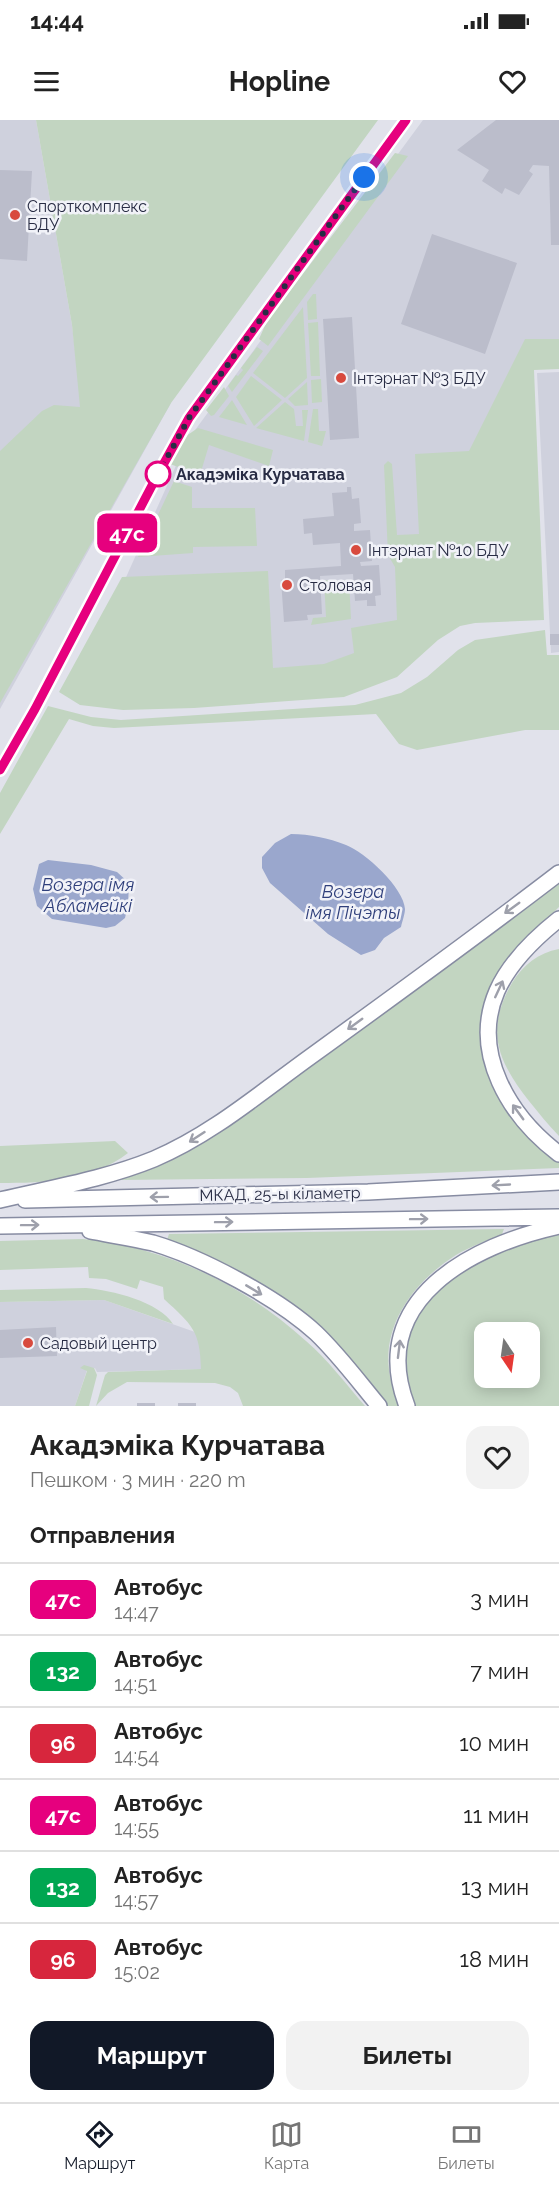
<!DOCTYPE html>
<html lang="ru">
<meta charset="utf-8">
<style>
body{margin:0;font-family:Raleway,sans-serif;background:#f2f2f2;color:#222;height:100vh;display:flex;flex-direction:column;font-size:22px;white-space:nowrap}
*{box-sizing:border-box;margin:0}
p{font-size:20px;color:#767676}
.icon{flex:none;width:33px;height:33px;fill:none;stroke:currentColor;stroke-width:2;stroke-linecap:round;stroke-linejoin:round}
.map{position:relative;height:1286px;overflow:hidden}
.panel{display:flex;flex-direction:column;background:#fff;flex:1}
.panel>*{flex:none}
.badge{padding:0 12px;border-radius:9px;font-size:21px;line-height:39px}
.needle{width:39px;rotate:167deg}
.tools{position:absolute;left:474px;top:1202px;display:grid;gap:12px}
.tools a{display:grid;place-items:center;width:66px;height:66px;border-radius:12px;background:#fff;box-shadow:0 3px 15px #0003;font-size:30px}
.you{position:absolute;width:30px;height:30px;margin:-15px;border:4px solid #fff;border-radius:50%;background:#1a73e8;box-shadow:0 0 0 9px #1a73e833}
.map>.badge{position:absolute;translate:-50% -50%;box-shadow:0 0 0 3px #fff}
h2{padding:0 30px;font-size:22px;line-height:54px}
.round{display:grid;place-items:center;flex:none;width:63px;height:63px;border-radius:18px;background:#f2f2f2}
.headline{display:flex;align-items:center;justify-content:space-between;height:102px;padding:0 30px}
h1{font-size:28px;font-weight:700;line-height:45px}
.primary-button{display:flex;gap:12px;margin-top:auto;padding:12px 30px}
.primary-button a{flex:1;height:69px;border-radius:18px;background:#111827;color:#fff;font-size:24px;font-weight:700;line-height:69px;text-align:center}
.primary-button a+a{background:#f2f2f2;color:#222}
ul{padding:0;list-style:none}
li{display:flex;align-items:center;gap:18px;height:72px;padding:0 30px;border-top:2px solid #e0e0e0}
li div{flex:1}
li b{display:block;font-size:22px}
li em{font-style:normal}
li .badge{min-width:66px;font-weight:700;text-align:center}
.status{display:flex;justify-content:space-between;align-items:center;height:42px;padding:0 30px;background:#fff;direction:ltr}
.status svg{height:16px;fill:currentColor}
header{display:flex;justify-content:space-between;align-items:center;height:78px;padding:0 30px;background:#fff;font-size:27px;font-weight:700}
.tabs{display:flex;justify-content:space-around;align-items:center;height:84px;border-top:2px solid #e0e0e0;background:#fff;font-size:16px;color:#767676}
.tabs a{display:grid;justify-items:center;gap:3px}
.tabs .active{color:#111827}
.map>svg:first-child{display:block}
.built{fill:#cfd1dd}
.green{fill:#c2d5c1;fill-rule:evenodd}
.water{fill:#9aa7cd}
.building{fill:#bbbdcb}
.lines{fill:none;stroke-linecap:round;stroke-linejoin:round}
.minor-casing{stroke:#a6a8b6;stroke-width:12}
.trunk-casing{stroke:#878ca2;stroke-width:18}
.minor{stroke:#f4f5f8;stroke-width:9}
.trunk{stroke:#fff;stroke-width:15}
.oneway{stroke:#9ea0ab}
.line-casing{stroke:#fff;stroke-width:14}
.line{stroke:#e6007e;stroke-width:9}
.walk{stroke:#282c44;stroke-width:6;stroke-dasharray:0 10.8}
.poi-dot{fill:#d84a3e;stroke:#f1f2f8;stroke-width:2}
.stop-dot{fill:#fff;stroke:#e6007e;stroke-width:3}
.labels{text-anchor:middle;dominant-baseline:central;stroke-width:5;stroke-linejoin:round;paint-order:stroke}
.poi-label{font-size:16px;fill:#282c44;stroke:#f1f2f8;text-anchor:start}
.stop-label{font-size:16px;font-weight:bold;fill:#282c44;stroke:#f1f2f8;text-anchor:start}
.street-label{font-size:16px;fill:#282c44;stroke:#f1f2f8}
.water-label{font-size:18px;font-style:italic;fill:#2f3f7b;stroke:#f1f2f8}
</style>
<div class="status"><b>14:44</b><svg viewBox="0 0 49 12"><path d="M0 12V9h3v3zM5 12V6h3v6zM10 12V3h3v9zM15 12V0h3v12zM26 1h20v11H26zM47 4h2v5h-2z"/></svg></div>
<header><svg class="icon" aria-label="menu" viewBox="0 0 24 24"><path d="M4 6h16M4 12h16M4 18h16"/></svg>Hopline<svg class="icon" aria-label="heart" viewBox="0 0 24 24"><path d="M12 20l-8-8c-3-5 5-10 8-4 3-6 11-1 8 4z"/></svg></header>
<div class="map">
<svg width="559" height="1286" viewBox="0 0 559 1286">
<rect width="100%" height="100%" fill="#e1e2eb"/>
<path class="built" d="M0,0H36L72,205L80,271L171,283L0,589Z
M423,0H559V219L518,244L412,513L326,554L263,561L123,464L187,321Z
M559,252V532L551,533L537,253Z
M104,1180L195,1212L200,1222L202,1249L97,1252L95,1248L87,1250L75,1286H0V1182Z"/>
<path class="green" d="M36,0H378L171,283L0,583V331L42,291L54,285L80,287L72,205Z
M395,33L408,36L268,226L259,219L267,201Z
M313,174H316L317,199L308,200L307,182Z
M303,187L307,258L285,278L253,253Z
M318,202L320,256H311L308,203Z
M525,219H559V249L534,250L544,500L475,503L460,506L438,520L397,557L344,577L194,588L123,590L80,585L59,572L122,457L268,451L273,548L324,544L354,533L351,508L397,500L395,447L388,435L384,345L388,341L392,344L397,415L419,414L415,334L469,331Z
M257,227L263,231L232,272L228,266L236,255L238,256L243,250L241,248Z
M251,256L282,280L254,306L236,277Z
M321,259L322,282L312,283L311,260Z
M307,262L308,285L295,286L288,279Z
M224,267L229,276L214,295L211,296L206,290Z
M232,280L247,305L219,297Z
M285,282L294,289L296,306H303L302,290H308L304,321L256,308Z
M313,289H318L319,311H326L322,326L308,322Z
M198,308L273,330L269,346L209,325L200,355L170,344L186,316Z
M174,361L192,367V388H255L257,426L193,427V433L138,437Z
M324,460H349L351,499L311,505L313,498L326,497Z
M545,510L547,535H559V610H525L417,630L399,624L376,594L114,608L93,606L69,599L0,714V673L48,586L91,597L121,600L355,585L401,573L427,557L458,530L475,520Z
M559,762V787L524,821L502,851L485,938L559,1040V1048L307,1058L119,1060L167,1042L205,1022Z
M559,829V1016C548,1005 539,993 529,981C497,940 485,910 512,863C523,845 538,833 559,829Z
M115,1021L128,1033C92,1061 44,1063 0,1063V1026Z
M504,1109L502,1114C487,1121 471,1126 456,1135C404,1168 368,1225 401,1286H384L332,1226L167,1120L169,1114Z
M559,1114V1286H413C410,1279 406,1271 405,1264C404,1257 406,1216 409,1209C430,1159 507,1120 559,1114ZM484,1212H530V1257H484Z
M83,1119C166,1127 244,1165 306,1221C328,1240 346,1264 365,1286H243L238,1273L230,1267L215,1263L127,1262L108,1273L96,1286L105,1255L108,1252L201,1249C200,1210 192,1205 164,1179L163,1167L140,1160L137,1169L106,1159L89,1158L88,1147L0,1150V1121Z
M86,1168C111,1170 160,1182 173,1204L104,1180L0,1182V1170Z
M84,1245L94,1248L97,1255L89,1286H75L87,1251L80,1248Z"/>
<path class="water" d="M291,714C310,714 328,718 346,725C365,732 404,768 405,789C405,794 402,802 401,807L384,818L375,830L361,835L328,814L270,763L262,748V737L275,723Z
M48,740L91,745L117,752L129,763L128,785L125,798L115,806L106,808L52,799L37,786L33,769L39,744Z"/>
<path class="building" d="M496,0H559V125H551L549,46L533,45L529,51L533,54L519,75L505,68L502,74L482,61L489,50L457,30Z
M0,50L32,51L27,141L0,139Z
M432,114L517,143L485,234L401,204Z
M352,197L359,318L330,320L323,199Z
M347,367H351L352,379L359,378L361,403L354,404V411L370,410L372,441L360,442L361,446L379,445L381,475L375,476L376,486H367V480L355,481L353,454L320,456L322,494L307,495L308,500L284,502L281,460L285,459V450L341,446L340,423L313,425L312,413L304,414L303,399L334,396L332,373L347,372Z
M550,514H559V525H550Z
M56,1207L57,1236L0,1238V1210Z
M137,1283H155V1286H137Z
M178,1283H196V1286H178Z"/>
<g class="lines">
<defs>
<path id="minor" d="M0,649L35,589L158,354L189,298L406,0"/>
<path id="trunk" d="M559,799C535,818 510,842 497,871C470,933 510,997 559,1034
M0,1080C51,1068 105,1059 154,1039C211,1015 260,973 310,937C393,877 477,816 559,753
M25,1080L368,1072L559,1062
M0,1106L559,1097
M90,1111C111,1115 132,1118 153,1123C203,1138 278,1178 316,1213C339,1235 359,1262 379,1286
M407,1286C366,1180 472,1125 559,1106"/>
</defs>
<use href="#minor" class="minor-casing"/>
<use href="#trunk" class="trunk-casing"/>
<use href="#minor" class="minor"/>
<use href="#trunk" class="trunk"/>
</g>
<defs><path id="oneway-shaft" d="M-6 0H5M1.5-3L5.5 0L1.5 3" fill="none" stroke-width="1.6" stroke-linecap="round" stroke-linejoin="round" transform="scale(1.5)"/></defs>
<g class="oneway">
<use href="#oneway-shaft" transform="translate(512 788) rotate(144)"/>
<use href="#oneway-shaft" transform="translate(499 869) rotate(-65)"/>
<use href="#oneway-shaft" transform="translate(355 904) rotate(144)"/>
<use href="#oneway-shaft" transform="translate(518 992) rotate(-126)"/>
<use href="#oneway-shaft" transform="translate(197 1017) rotate(147)"/>
<use href="#oneway-shaft" transform="translate(501 1065) rotate(177)"/>
<use href="#oneway-shaft" transform="translate(159 1077) rotate(179)"/>
<use href="#oneway-shaft" transform="translate(419 1099) rotate(-1)"/>
<use href="#oneway-shaft" transform="translate(224 1102) rotate(-1)"/>
<use href="#oneway-shaft" transform="translate(30 1105) rotate(-1)"/>
<use href="#oneway-shaft" transform="translate(254 1170) rotate(31)"/>
<use href="#oneway-shaft" transform="translate(399 1229) rotate(-83)"/>
</g>
<g class="lines">
<defs>
<path id="line" d="M0,650L35,589L158,354L189,298L406,0"/>
</defs>
<use href="#line" class="line-casing"/>
<use href="#line" class="line"/>
<path class="walk" d="M158,354L189,298L364,57"/>
</g>
<g class="poi-dot">
<circle cx="15" cy="95" r="6"/>
<circle cx="341" cy="258" r="6"/>
<circle cx="356" cy="430" r="6"/>
<circle cx="287" cy="465" r="6"/>
<circle cx="28" cy="1223" r="6"/>
</g>
<circle class="stop-dot" cx="158" cy="354" r="12"/>
<g class="labels">
<g class="poi-label">
<text x="27" y="86">Спорткомплекс<tspan x="27" dy="18">БДУ</tspan></text>
<text x="353" y="258">Інтэрнат №3 БДУ</text>
<text x="368" y="430">Інтэрнат №10 БДУ</text>
<text x="299" y="465">Столовая</text>
<text x="40" y="1223">Садовый центр</text>
</g>
<g class="stop-label">
<text x="176" y="354">Акадэміка Курчатава</text>
</g>
<g class="street-label">
<text transform="translate(280 1074) rotate(-1)">МКАД, 25-ы кіламетр</text>
</g>
<g class="water-label">
<text x="88" y="764">Возера імя<tspan x="88" dy="21">Абламейкі</tspan></text>
<text x="353" y="771">Возера<tspan x="353" dy="21">імя Пічэты</tspan></text>
</g>
</g>
</svg>
<div class="tools">
<a><svg class="needle" viewBox="-14 -14 28 28"><path d="M0-13l5 13h-10z" fill="#e53935"/><path d="M0 13l5-13h-10z" fill="#767676"/></svg></a>
</div>
<div class="you" style="left:364px;top:57px"></div>
<b class="badge" style="left:127px;top:413px;background:#e6007e;color:#fff">47с</b>
</div>
<section class="panel">
<div class="headline"><div><h1>Акадэміка Курчатава</h1><p>Пешком · 3 мин · 220 m</p></div><a class="round"><svg class="icon" aria-label="heart" viewBox="0 0 24 24"><path d="M12 20l-8-8c-3-5 5-10 8-4 3-6 11-1 8 4z"/></svg></a></div>
<h2>Отправления</h2>
<ul>
<li><span class="badge" style="background:#e6007e;color:#fff">47с</span><div><b>Автобус</b><p>14:47</p></div><em>3 мин</em></li>
<li><span class="badge" style="background:#00a651;color:#fff">132</span><div><b>Автобус</b><p>14:51</p></div><em>7 мин</em></li>
<li><span class="badge" style="background:#d7263d;color:#fff">96</span><div><b>Автобус</b><p>14:54</p></div><em>10 мин</em></li>
<li><span class="badge" style="background:#e6007e;color:#fff">47с</span><div><b>Автобус</b><p>14:55</p></div><em>11 мин</em></li>
<li><span class="badge" style="background:#00a651;color:#fff">132</span><div><b>Автобус</b><p>14:57</p></div><em>13 мин</em></li>
<li><span class="badge" style="background:#d7263d;color:#fff">96</span><div><b>Автобус</b><p>15:02</p></div><em>18 мин</em></li>
</ul>
<div class="primary-button"><a>Маршрут</a><a>Билеты</a></div>
</section>
<nav class="tabs">
<a class="active"><svg class="icon" aria-label="directions" viewBox="0 0 24 24"><path d="M12 3l9 9-9 9-9-9zM9 14v-3h6M13 9l2 2-2 2"/></svg>Маршрут</a>
<a><svg class="icon" aria-label="map" viewBox="0 0 24 24"><path d="M3 6l6-2 6 2 6-2v14l-6 2-6-2-6 2zM9 4v14M15 6v14"/></svg>Карта</a>
<a><svg class="icon" aria-label="tickets" viewBox="0 0 24 24"><path d="M3 7h18v10H3zM15 7v10"/></svg>Билеты</a>
</nav>
